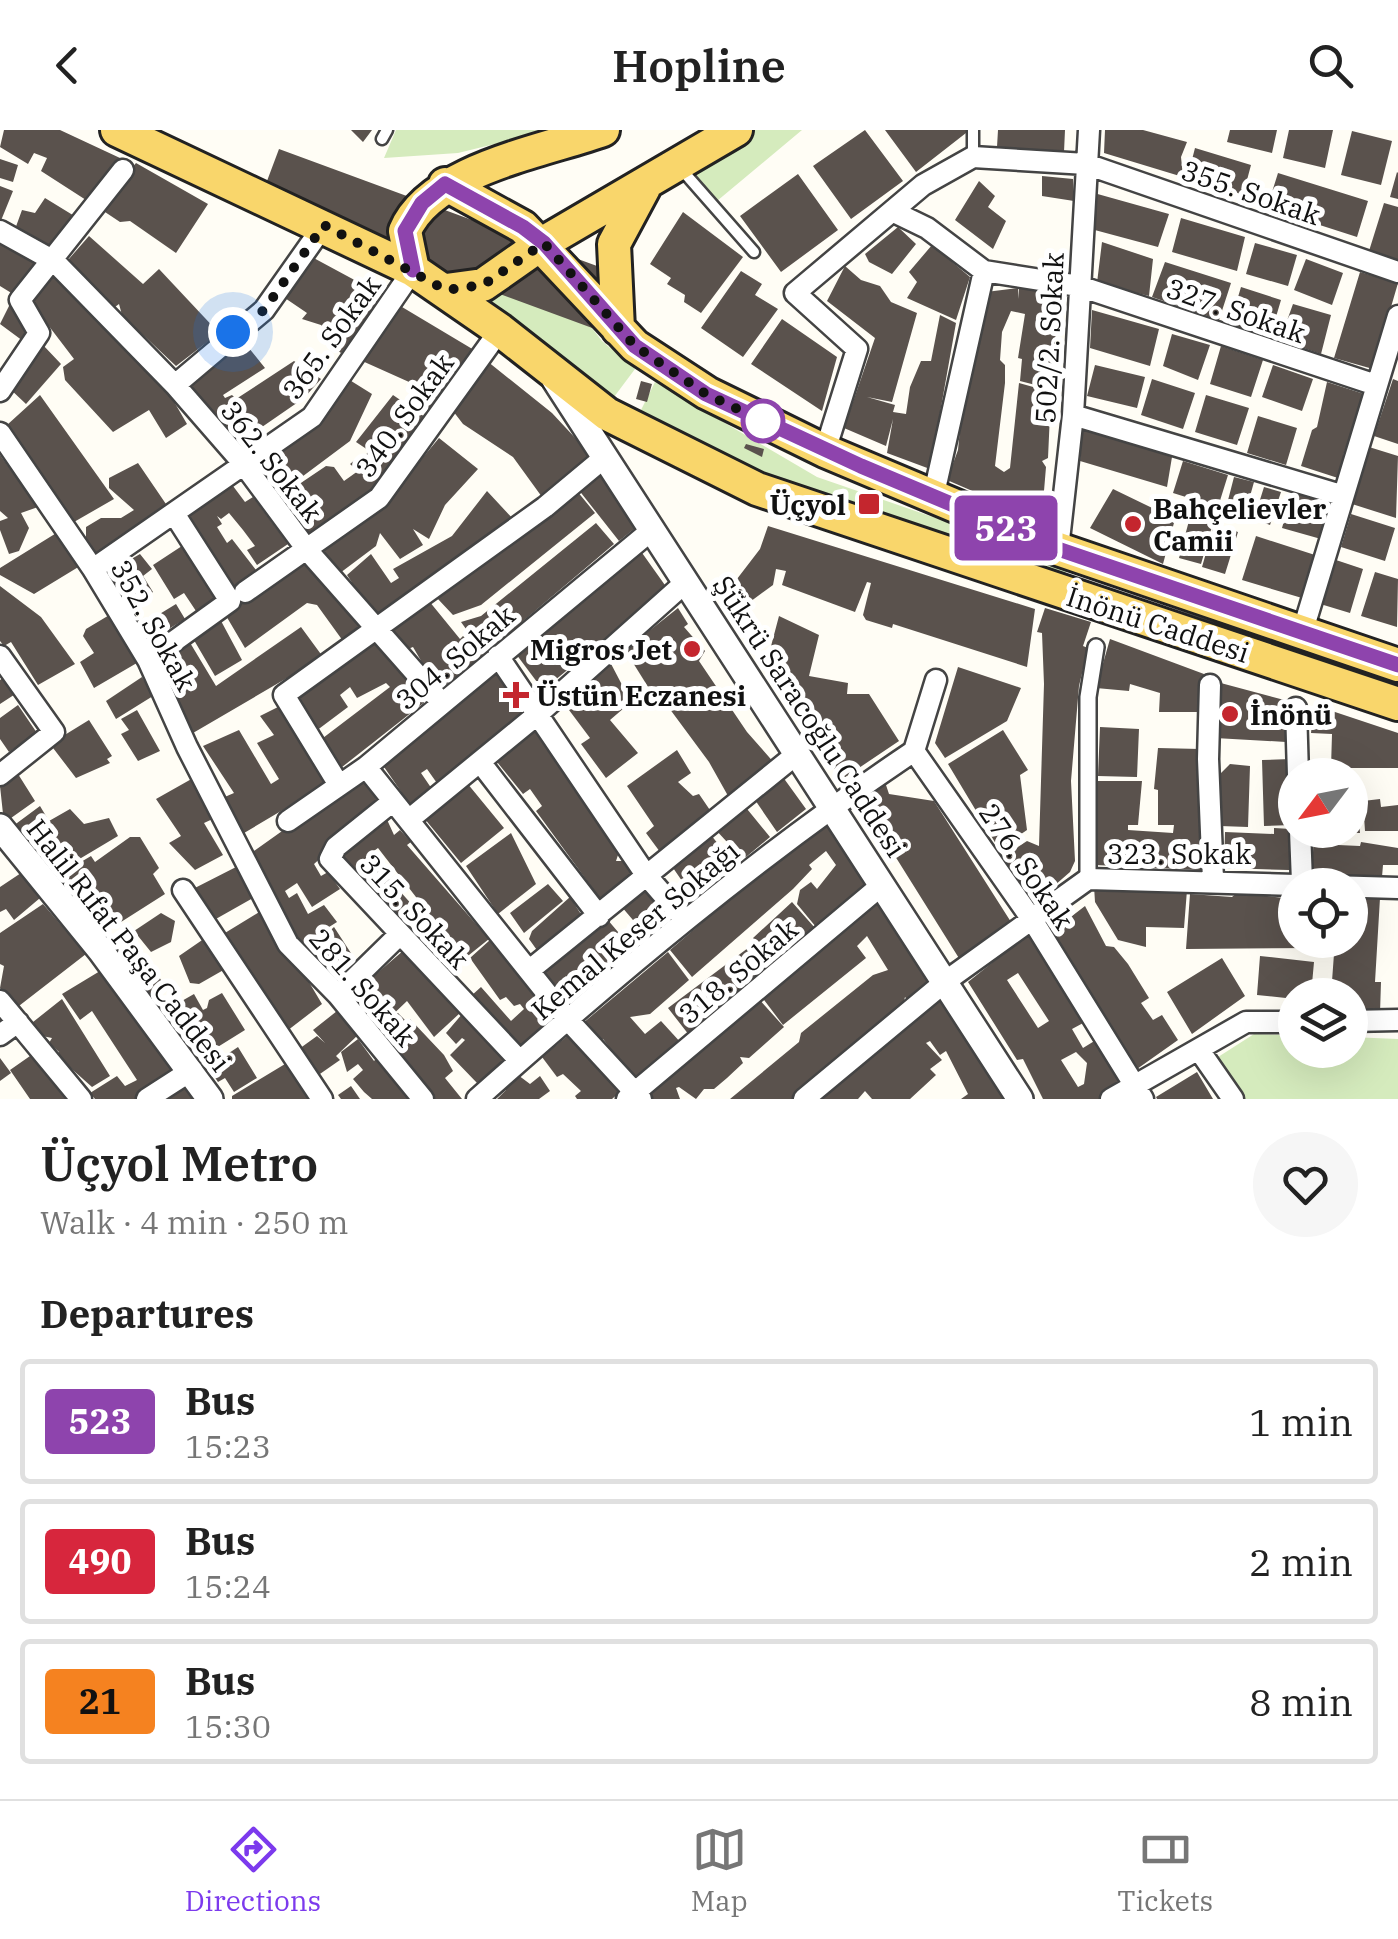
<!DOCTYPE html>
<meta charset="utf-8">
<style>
body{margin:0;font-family:"IBM Plex Serif",serif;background:#f6f6f6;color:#222;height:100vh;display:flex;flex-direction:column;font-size:38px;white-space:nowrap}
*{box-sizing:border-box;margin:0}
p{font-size:32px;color:#767676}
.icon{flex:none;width:55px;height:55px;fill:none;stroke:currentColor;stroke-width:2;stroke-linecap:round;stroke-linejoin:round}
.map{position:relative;height:969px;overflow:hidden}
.drawer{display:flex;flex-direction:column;background:#fff;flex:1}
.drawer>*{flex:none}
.badge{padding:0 20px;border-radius:8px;font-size:35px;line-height:65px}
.needle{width:65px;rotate:238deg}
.fabs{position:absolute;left:1278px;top:628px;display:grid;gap:20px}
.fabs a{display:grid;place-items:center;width:90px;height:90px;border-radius:50%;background:#fff;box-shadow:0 10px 40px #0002;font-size:50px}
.you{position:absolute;width:50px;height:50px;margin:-25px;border:8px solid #fff;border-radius:50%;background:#1a73e8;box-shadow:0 0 0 15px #1a73e833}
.map>.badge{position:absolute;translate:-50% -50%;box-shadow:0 0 0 5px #fff}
h2{padding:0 40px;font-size:38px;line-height:90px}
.round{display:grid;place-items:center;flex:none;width:105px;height:105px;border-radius:52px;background:#f6f6f6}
.head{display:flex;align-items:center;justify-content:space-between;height:170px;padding:0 40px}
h1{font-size:48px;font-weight:600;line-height:75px}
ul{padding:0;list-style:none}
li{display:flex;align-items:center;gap:30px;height:125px;margin:0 20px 15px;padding:0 20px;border:5px solid #e0e0e0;border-radius:10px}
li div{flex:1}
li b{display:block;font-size:38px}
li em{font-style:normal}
li .badge{min-width:110px;font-weight:700;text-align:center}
header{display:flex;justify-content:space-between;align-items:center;height:130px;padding:0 40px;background:#fff;font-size:45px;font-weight:600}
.dock{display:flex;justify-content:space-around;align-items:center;height:140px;border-top:2px solid #e0e0e0;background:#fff;font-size:28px;color:#767676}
.dock a{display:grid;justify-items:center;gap:5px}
.dock .active{color:#7c3aed}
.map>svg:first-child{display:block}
.green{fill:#d5ebbd}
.building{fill:#5a524d;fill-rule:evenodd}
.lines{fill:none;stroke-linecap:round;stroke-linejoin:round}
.service-casing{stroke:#444;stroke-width:15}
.pedestrian-casing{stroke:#444;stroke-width:20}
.minor-casing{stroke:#444;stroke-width:25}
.tertiary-casing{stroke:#444;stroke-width:30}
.primary-casing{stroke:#222;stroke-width:38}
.service{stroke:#fff;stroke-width:10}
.pedestrian{stroke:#fff;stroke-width:15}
.minor{stroke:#fff;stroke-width:20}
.tertiary{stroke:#fff;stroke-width:25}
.primary{stroke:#f9d66b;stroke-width:32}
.line-casing{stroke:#fff;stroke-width:22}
.line{stroke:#8e44ad;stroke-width:15}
.walk{stroke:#111;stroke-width:10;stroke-dasharray:0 18}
.stop-dot{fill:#fff;stroke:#8e44ad;stroke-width:5}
.poi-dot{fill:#c4262e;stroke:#fff;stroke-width:4}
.labels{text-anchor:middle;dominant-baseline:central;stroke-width:10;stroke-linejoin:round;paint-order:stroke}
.street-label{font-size:28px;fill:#111;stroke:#fff}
.poi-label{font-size:28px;font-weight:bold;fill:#111;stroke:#fff;text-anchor:start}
</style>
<header><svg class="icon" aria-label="back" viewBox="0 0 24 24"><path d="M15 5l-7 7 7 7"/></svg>Hopline<svg class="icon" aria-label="search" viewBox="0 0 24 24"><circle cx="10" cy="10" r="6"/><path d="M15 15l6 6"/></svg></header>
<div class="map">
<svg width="1398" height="969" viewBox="0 0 1398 969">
<rect width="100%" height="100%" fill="#fffdf5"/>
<path class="green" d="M396,0H552L458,23L384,28Z
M741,0H802L717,71L690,38Z
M539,130L602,211L635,239L614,267L489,172Z
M655,252L817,347L1069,434L1064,447L752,342L638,286Z
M1254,904L1295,905V920H1350V907L1398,909V969H1243L1215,929Z"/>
<path class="building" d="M4,0H60L120,28L86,70L41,41L47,28L34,23L28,34L0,17Z
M351,0H372L363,12Z
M865,0L903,51L851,89L813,36Z
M885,0H966V3L916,42Z
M998,0H1065L1064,22L997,17Z
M1105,0H1143L1187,12L1181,27L1183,47L1104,23Z
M1230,0H1277L1272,23L1227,12Z
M1289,0H1333L1325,38L1283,28Z
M1352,1L1392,11L1381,55L1341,45Z
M1195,18L1251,35L1243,65L1232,61L1225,65L1186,53Z
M279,19L616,143L595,199L258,75Z
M0,29L18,35L13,52L0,48Z
M136,33L208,74L176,123L130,91L120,92L99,78Z
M1397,42L1398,43V69L1390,67Z
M1278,43L1368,71L1357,107L1267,78Z
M798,44L838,100L781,142L740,86Z
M1042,46L1073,49L1074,71L1042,66Z
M979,51L995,66L988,77L1006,91L993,119L955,90Z
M0,56L13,61L0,93Z
M1094,63L1169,84L1158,117L1091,99Z
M45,68L76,87L48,119L14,102L22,80L35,83Z
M1384,73L1398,77V131L1369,121Z
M683,82L743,127L701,183L684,172L685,165L667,154L671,148L650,134Z
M1181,88L1245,107L1237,141L1172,122Z
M898,97L916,114L892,144L869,132L865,124Z
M89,106L143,154L159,139L219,203L176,236L122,185L119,174L111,180L68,130Z
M0,112L42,130L13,164L0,156Z
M1102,112L1153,129L1149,166L1097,153Z
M1255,113L1297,125L1288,156L1246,144Z
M932,115L970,147L956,190L907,168L917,152L909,142Z
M310,126L386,167L341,223L330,215L335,208L321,195L302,189L307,183L279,164Z
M1306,129L1343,143L1332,175L1294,160Z
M1165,132L1231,153L1219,190L1152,167Z
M845,136L861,150L880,156L891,172L917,183L892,272L867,267L895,275L893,282L906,284L910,257L921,231H931L940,185L956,193L930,339L887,323L893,289L886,316L844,298L875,208L827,171Z
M741,141L762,154L755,165L778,179L743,227L701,198Z
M1360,142L1398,153L1373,239L1334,228Z
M56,143L151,241L148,244L169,263L187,294L166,308L149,280L113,302L65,250L63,237L74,229L29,170Z
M1241,157L1281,170L1270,207L1230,194Z
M1018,158V169L1019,158L1059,165L1051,259L1020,251L1022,229L1018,228L1025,184L1011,181L1002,202L1000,230L1005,235V253L995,336L1004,342L1010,338L1019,253L1051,262L1048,328L1042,331L1046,337L1042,385L1037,389L947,350L958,320L963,267L986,162Z
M10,174L32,198L23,211L0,194Z
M397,174L474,220L431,280L412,264L418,256L360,230Z
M1293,174L1331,185L1321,224L1280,210Z
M1092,180L1159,199L1150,236L1090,218Z
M782,189L837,227L822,281L751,234Z
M1172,204L1210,215L1198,250L1163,236Z
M240,207L265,238L223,265L225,268L232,265L236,269L294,231L321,249L304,268L236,315L185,260Z
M43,215L61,234L26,274L8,257Z
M1221,216L1263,230L1251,267L1210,254Z
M487,231L552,283L592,326L542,367L513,327L463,294L453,281Z
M1095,235L1145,247L1137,278L1087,266Z
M1273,235L1313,249L1302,281L1262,267Z
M348,249L372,264L350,311L279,364L257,334L326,285Z
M1152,249L1195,263L1183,299L1141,285Z
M1393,249L1398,251V314L1374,306Z
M641,251L652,254L647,272L636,269Z
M1327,252L1364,264L1343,326L1346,333L1341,349L1301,336L1312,300L1317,297Z
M40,265L114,369L74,392L7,295Z
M393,265L425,287L374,364L309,414L300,403L306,398L283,365L326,336L334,337L344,351L358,341L350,334L362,324L366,326L368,320L356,312Z
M1206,265L1249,278L1237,315L1195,302Z
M1258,286L1297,298L1286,335L1247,323Z
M1082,297L1172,327L1167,357L1080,331Z
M439,308L478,339L445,375L429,409L413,399L423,415L400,429L380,403L376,416L336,446L319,423L385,373Z
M746,314L764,319L762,327L744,318Z
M1369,317L1398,326L1396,388L1352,374Z
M0,325L38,377L21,383L29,398L19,421L9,424L0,400V391L8,388L0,381Z
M1183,331L1228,345L1218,377L1173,363Z
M138,333L168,377L94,426L86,416V397L101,388H121L134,380L109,358V348Z
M603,339L644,391L619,411L578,359Z
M1234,347L1254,352L1245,384L1226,378Z
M233,356L245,372L253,367L288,414L257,435L247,420L255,416L243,400L229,383L221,389L217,386L222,394L217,397L227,413L232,409L256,440L267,433L272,440L233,465L181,388Z
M1264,357L1281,362L1270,395L1254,389Z
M1113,359L1175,389L1163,434L1090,398Z
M487,361L513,389L377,491L347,445L371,424L391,453L399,448L393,439L452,406Z
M577,361L595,383L481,475L453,485L437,468Z
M1292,362L1331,373L1321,409L1282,398Z
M1351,384L1395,398L1385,431L1341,417Z
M1190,387L1213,393L1201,434L1179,428Z
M596,393L614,414L484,524L461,492L481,486Z
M1214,395L1238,402L1225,444L1202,437Z
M768,396L1035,479L1027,537L893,494L892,498L866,490L863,485L871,453L867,452L855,482L782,455L786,441L776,439L773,455L739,480L727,462L760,419Z
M58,402L80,436L34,464L0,445V438Z
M1256,406L1315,425L1302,468L1242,450Z
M185,414L217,472L198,484L184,463L174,469L153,435Z
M640,420L667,458L543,560L513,520Z
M140,424L152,439L143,446L153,462L123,480L102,446Z
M306,428L340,462L363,499L343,511L317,475L307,473L245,518L225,484Z
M1330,428L1363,439L1350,483L1317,473Z
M1375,442L1398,449L1397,497L1361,486Z
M0,456L41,487L75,534L38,555L11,512L4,516L0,511Z
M429,471L460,509L463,506L484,527L438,560L413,517L408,519L390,498Z
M176,474L185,489L149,511L140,496Z
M678,478L688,494L684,497L705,521L699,531L747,602L776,635L732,673L709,632L655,559L650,560L625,520Z
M1045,478L1091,492L1083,516L1088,518L1079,556L1071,651L1075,731L1070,742L1031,776L1000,729L1027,711L1039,716L1044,554L1042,503L1037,502Z
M111,484L142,530L94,558L80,532L94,523L83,506L86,499Z
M779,486L819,505L809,546L848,553L847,564H869L899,611L841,650L801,578L786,555L780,559L766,535Z
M220,489L242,530L215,546L191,505Z
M301,497L323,527L193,603L154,534L189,511L216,556Z
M1110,509L1204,544L1200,582H1159L1160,563L1130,554L1129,561L1096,558Z
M379,511L426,571L337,641L319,611L390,557L386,553L357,568L350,557L340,565L348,577L316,601L292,565Z
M609,530L631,572L610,590L638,623L606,648L581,614L590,608L560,568Z
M497,537L526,583L439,656L427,639L421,643L434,662L411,676L382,634Z
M958,537L1021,558L1007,591L945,628L935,613Z
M8,544L20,561L0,574V550Z
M142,547L153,566L116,589L106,571Z
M1217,552L1288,571L1286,612L1215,608Z
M18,575L37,603L9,622L0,609V588Z
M282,575L330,652L239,706L220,669L234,663L203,616L239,600L271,654L279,649L257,613L274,605L260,586Z
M1314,575L1398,603V638H1331L1332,604L1311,603Z
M137,580L160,621L138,631L121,604L129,600L121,589Z
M89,590L112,626L107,629L110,633L76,648L50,614Z
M531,594L619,722L616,731H623L632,742L629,752L604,774L536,681L542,676L530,659L523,664L493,627Z
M1100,597L1139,599L1137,647L1098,646Z
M1003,600L1028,640L1020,645L1027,700L999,719L948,634Z
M1158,618L1200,619V740L1095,735L1097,651H1142L1138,695H1128V700L1173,703L1174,695H1158V660L1154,659Z
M677,620L691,643L678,652L693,666L699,664L714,686L663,726L646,703L654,696L627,656Z
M1291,629L1292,695L1264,696L1262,630Z
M1230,634L1250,636L1248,697L1220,696V644Z
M780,643L806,679L777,702L753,667Z
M18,644L35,671L4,693L0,656Z
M361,645L380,675L314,734L321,746L328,742L340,759L312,777L297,753L285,761L289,768L297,763L308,784L324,775L337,792L299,816L247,726Z
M883,646L889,664L934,671L1011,792L962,833L895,726L849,667Z
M195,647L217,687L204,693L223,725L195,740L169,713L181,706L156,669Z
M467,653L504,698L461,733L424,688Z
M1380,669L1381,677L1398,675V701H1365L1363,671Z
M743,674L770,707L746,727L739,725L715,699Z
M40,676L49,691L70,679L84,694L109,688L118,706L56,743L13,696Z
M1350,681H1358L1360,703H1350Z
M384,683L394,705L400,700L411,712L407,715L489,809L464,829L378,718L371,723L383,738L359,757L333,725Z
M827,686L873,750L816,797L797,774L800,760L811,752L817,759L836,735L826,721L809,735L812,739L793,759L692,847L670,820Z
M1274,698L1291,699L1289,740L1224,738L1225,702L1274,704Z
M1314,700H1337L1338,715L1360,716L1361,712L1398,718V735H1383L1382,747L1312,745Z
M511,703L536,754L498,784L466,736Z
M711,705L726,724L714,735L722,745L693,767L669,732Z
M130,707H140L159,738L153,744L165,764L99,806L49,751L91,726L95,732Z
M238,736L253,768L207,794L187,762Z
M382,741L414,777L396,790L368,755Z
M21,743L40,768L14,790L6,779L0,782V757Z
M644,753L668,791L651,803H644L621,776Z
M548,754L563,771L524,803L510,783Z
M1094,756L1187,760L1184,798L1146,797V817L1118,810L1095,772Z
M880,763L938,851L910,873L905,867L902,879L794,969H730L799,912L801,903L873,845L888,840L867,806L857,816L866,828L783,895L761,866Z
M1237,763L1295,769V810H1315V818L1186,819L1190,764L1232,767Z
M570,767L584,789L539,823L529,809L532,801Z
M1350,767L1380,768L1375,852H1381L1380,883L1350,882V865H1331L1335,810H1350Z
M792,772L815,798L742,856L743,861L729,869L724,863L723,875L689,905L668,878L756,812L753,808Z
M43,774L86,824L15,879L0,858L4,836L0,834V803Z
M1085,776L1106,816L1114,817L1128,834L1149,868L1141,873L1153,890L1162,885L1178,910L1137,939L1050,803Z
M261,781L290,831L300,837L322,874L283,904L220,806Z
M161,783L175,791L171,812L151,822L134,801Z
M607,789L635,822L590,853L592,857L571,875L540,839Z
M334,797L360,837L338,855L314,816Z
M1028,804L1085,892L1072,899L1083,918L1096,910L1126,955L1104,969H1043L1023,929L1017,930L968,852ZM1018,843L1049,891L1038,898L1007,850ZM1076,922L1087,933L1084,954L1078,957L1061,930Z
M208,806L227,838L199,854L190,853L179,826Z
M490,810L559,891L522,923L471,866L481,857L511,891L524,879L520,874L514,876L506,867L500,870L470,828Z
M139,817L167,859L152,870L119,830Z
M404,820L460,883L434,907L407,871L384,893L369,878L360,887L346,870Z
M668,822L689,850L650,884L630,887L645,904L661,891L682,914L636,952L603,909L600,911L583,893Z
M1260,826L1314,832L1311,865H1295V869L1257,865Z
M1222,828L1245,866L1192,904L1167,862Z
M105,838L185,939L138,969H95L90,963L117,946L125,956L137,950L92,881L80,890L62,864Z
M222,863L245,900L200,928L166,880L194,864L203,880L207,878L209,870Z
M945,865L1012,969H961L968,964L946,921L940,925L930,911L926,913L942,930L930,939L936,945L910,969H872L865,961L858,969H820Z
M758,868L784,897L749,928L740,927L743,933L727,948L714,959H704L696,969L679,957L676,958L680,969H645L642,963Z
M62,869L110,946L92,957L56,925L59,922L49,913L52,908L37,905L28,896Z
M337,881L358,905L336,926L340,930L317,946L299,919L317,906L325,913L313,900Z
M398,883L407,892L410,889L444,925L453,941L445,948L462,969H435L374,903Z
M463,883L507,931L478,954L450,925L465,910L462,908L456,914L446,903Z
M571,903L622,960L612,969H577L575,966L581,961L563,944L557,947L542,927Z
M358,909L374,931L378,927L399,958L413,969H372L364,962L353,949L363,940L358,934L347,942L341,922Z
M238,917L257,948L234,962L225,948L218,952L208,937Z
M30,926L48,946L66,969H30L10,940Z
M0,928L11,943L0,951Z
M290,931L313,969H232V966Z
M1197,942L1213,969H1157L1156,967Z
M518,945L530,954L540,946L550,961L539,969H497L506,960V952Z
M191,948L204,969H158Z
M351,956L360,969H341L338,965Z"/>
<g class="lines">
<defs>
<path id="service" d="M382,9L387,0
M973,26V0
M682,40L754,122"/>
<path id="pedestrian" d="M1088,749V567L1096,517"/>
<path id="minor" d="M894,82L927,98L984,141L1079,156L1376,255
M0,101L54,131L175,255L242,332L308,421L442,573
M175,255L264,180L324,95
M0,261L39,203L20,170L123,40
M1073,285L1341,365
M0,303L93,439L148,530L187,617L288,814L338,865L423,969
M825,321L857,219L795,163L923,55L973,27L1086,34L1398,142
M933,368L984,141
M1058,419L1073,285L1089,0
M93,439L312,287L413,140
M245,462L379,368L500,200
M1303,500L1398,186
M0,526L54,602L0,645
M498,526L646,745L685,790
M148,530L230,471L175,385
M1210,555L1208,629L1213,750
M1296,578L1298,645
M914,621L936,550
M480,632L599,786
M366,637L569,891L641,969
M339,655L284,565L545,377L605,327
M392,672L336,717L330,729L520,931
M411,688L538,584L687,451
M288,691L366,637L653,399
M1300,700L1302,752
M183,760L322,969
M531,839L798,623
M349,854L398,806
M0,871L81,969
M1350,891L1398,890
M0,905L18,892
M1199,920L1233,969
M147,969L192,940
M477,969C616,845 759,725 914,621L1033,791L1143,969
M627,969L883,754
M804,969L946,851L1088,749L1398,758
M1111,969L1246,892H1295"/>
<path id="tertiary" d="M555,250L1020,969
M0,697L101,821L210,969"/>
<path id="primary" d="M117,0L413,140L500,200L607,284L757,359L1398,574
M445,54L523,97L635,216L707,263L825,321L1058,419L1398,535
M413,140L405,101C430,40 544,21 603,0
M446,160L483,155L543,113L736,0
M618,199L614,114L644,58"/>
</defs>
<use href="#service" class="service-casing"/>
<use href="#pedestrian" class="pedestrian-casing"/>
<use href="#minor" class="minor-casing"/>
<use href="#tertiary" class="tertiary-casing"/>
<use href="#primary" class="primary-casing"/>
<use href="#service" class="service"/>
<use href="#pedestrian" class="pedestrian"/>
<use href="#minor" class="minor"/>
<use href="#tertiary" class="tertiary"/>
<use href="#primary" class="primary"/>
</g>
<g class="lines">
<defs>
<path id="line" d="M413,140L405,101L422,73L445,54L523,97L544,113L635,216L706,264L861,336L1058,419L1398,535"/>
</defs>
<use href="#line" class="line-casing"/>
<use href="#line" class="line"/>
<path class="walk" d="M233,202L264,180L324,95L446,160L483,155L544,113L635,216L706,264L763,291"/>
</g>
<circle class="stop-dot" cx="763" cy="291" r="20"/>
<g class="poi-dot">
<rect x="857" y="362" width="24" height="24" rx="5"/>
<circle cx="1133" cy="394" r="10"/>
<circle cx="692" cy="519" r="10"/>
<path d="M511 550h10v10h10v10h-10v10h-10v-10h-10v-10h10z"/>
<circle cx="1230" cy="584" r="10"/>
</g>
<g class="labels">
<g class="street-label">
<text transform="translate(1251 62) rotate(19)">355. Sokak</text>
<text transform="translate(1236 180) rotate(19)">327. Sokak</text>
<text transform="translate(331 207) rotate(-54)">365. Sokak</text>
<text transform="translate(1049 208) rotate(-87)">502/2. Sokak</text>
<text transform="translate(404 285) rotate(-54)">340. Sokak</text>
<text transform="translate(272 331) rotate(52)">362. Sokak</text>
<text transform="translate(1158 494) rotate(18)">İnönü Caddesi</text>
<text transform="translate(154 495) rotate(61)">352. Sokak</text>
<text transform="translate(455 527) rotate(-40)">304. Sokak</text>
<text transform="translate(810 586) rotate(57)">Şükrü Saracoğlu Caddesi</text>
<text x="1179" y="723">323. Sokak</text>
<text transform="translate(1027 736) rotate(56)">276. Sokak</text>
<text transform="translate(415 781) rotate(47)">315. Sokak</text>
<text transform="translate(635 800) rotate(-40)">Kemal Keser Sokağı</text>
<text transform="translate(129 815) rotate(52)">Halil Rıfat Paşa Caddesi</text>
<text transform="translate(738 841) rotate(-40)">318. Sokak</text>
<text transform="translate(363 857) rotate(49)">281. Sokak</text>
</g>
<g class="poi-label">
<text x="846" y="374" text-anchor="end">Üçyol</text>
<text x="1153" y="378">Bahçelievler<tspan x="1153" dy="32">Camii</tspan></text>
<text x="672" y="519" text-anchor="end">Migros Jet</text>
<text x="536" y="565">Üstün Eczanesi</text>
<text x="1250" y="584">İnönü</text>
</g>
</g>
</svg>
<div class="fabs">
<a><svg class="needle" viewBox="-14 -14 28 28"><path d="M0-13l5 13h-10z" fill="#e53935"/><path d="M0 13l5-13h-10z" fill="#767676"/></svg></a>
<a><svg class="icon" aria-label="locate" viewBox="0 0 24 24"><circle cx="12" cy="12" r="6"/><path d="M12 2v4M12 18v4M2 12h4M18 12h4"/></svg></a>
<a><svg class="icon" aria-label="layers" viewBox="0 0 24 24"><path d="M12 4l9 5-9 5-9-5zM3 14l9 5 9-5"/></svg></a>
</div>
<div class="you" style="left:233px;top:202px"></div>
<b class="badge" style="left:1006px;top:398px;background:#8e44ad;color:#fff">523</b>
</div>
<section class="drawer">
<div class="head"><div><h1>Üçyol Metro</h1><p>Walk · 4 min · 250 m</p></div><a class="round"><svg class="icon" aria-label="heart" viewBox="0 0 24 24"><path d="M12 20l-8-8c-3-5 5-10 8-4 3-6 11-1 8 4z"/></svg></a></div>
<h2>Departures</h2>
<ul>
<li><span class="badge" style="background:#8e44ad;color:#fff">523</span><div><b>Bus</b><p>15:23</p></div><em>1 min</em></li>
<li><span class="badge" style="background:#d7263d;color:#fff">490</span><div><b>Bus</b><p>15:24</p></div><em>2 min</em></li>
<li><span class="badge" style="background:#f58220;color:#111">21</span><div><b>Bus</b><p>15:30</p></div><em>8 min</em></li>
</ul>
</section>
<nav class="dock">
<a class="active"><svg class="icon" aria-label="directions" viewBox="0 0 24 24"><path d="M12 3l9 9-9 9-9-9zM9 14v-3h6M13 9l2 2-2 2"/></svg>Directions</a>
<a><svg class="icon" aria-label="map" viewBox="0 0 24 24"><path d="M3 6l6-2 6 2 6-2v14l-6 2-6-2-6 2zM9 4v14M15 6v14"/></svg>Map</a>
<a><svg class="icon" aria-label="tickets" viewBox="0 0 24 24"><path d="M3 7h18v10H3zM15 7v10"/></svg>Tickets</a>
</nav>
